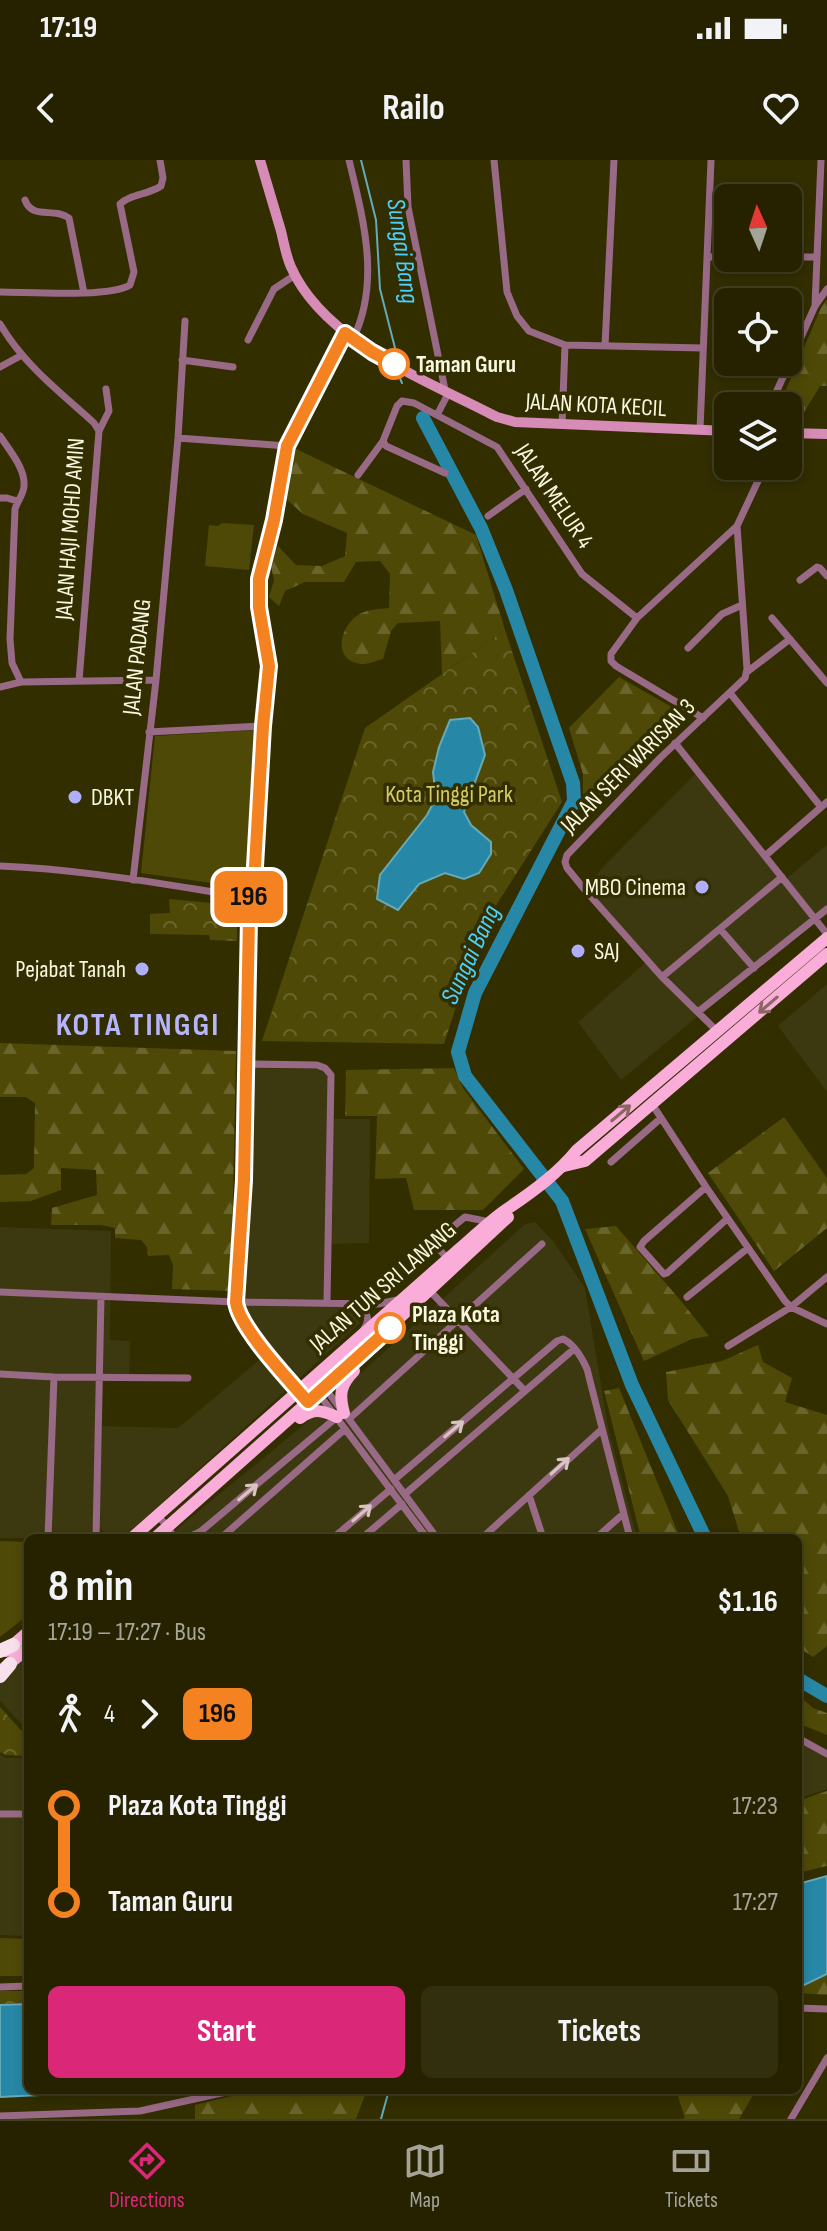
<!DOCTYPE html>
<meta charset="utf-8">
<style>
body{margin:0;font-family:"Sofia Sans Condensed",sans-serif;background:#322f0f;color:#f1f3f6;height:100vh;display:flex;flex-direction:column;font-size:30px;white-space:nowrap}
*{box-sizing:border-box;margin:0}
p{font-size:26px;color:#a4a499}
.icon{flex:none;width:44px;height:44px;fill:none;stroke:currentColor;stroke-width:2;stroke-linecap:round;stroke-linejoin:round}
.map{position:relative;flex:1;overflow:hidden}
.side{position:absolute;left:24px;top:1374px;width:778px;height:560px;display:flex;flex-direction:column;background:#262200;border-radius:12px;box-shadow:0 4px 12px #0003,0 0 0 2px #423f22}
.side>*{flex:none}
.badge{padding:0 16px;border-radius:12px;font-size:28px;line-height:52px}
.needle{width:52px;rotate:357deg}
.controls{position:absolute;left:714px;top:24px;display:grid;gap:16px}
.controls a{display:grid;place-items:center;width:88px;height:88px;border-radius:12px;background:#262200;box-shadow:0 4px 12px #0003,0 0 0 2px #423f22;font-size:40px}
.map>.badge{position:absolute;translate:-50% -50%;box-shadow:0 0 0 4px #fff}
.legs{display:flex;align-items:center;gap:12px;height:88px;padding:0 24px;font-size:26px}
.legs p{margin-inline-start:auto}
.headline{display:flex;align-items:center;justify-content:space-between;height:136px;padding:0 24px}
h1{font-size:44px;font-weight:700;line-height:60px}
.action{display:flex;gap:16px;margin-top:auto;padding:16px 24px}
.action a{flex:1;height:92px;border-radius:12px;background:#db2777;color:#fff;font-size:32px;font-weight:700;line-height:92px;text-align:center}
.action a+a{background:#322f0f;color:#f1f3f6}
ul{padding:0 24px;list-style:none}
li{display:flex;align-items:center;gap:28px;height:96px;font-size:30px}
li i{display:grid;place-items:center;width:12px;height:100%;margin:0 10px;background:currentColor}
li i::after{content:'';width:20px;height:20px;margin:-10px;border:6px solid;border-radius:50%;background:#262200}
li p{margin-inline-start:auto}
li:first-child i{background:linear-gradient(#0000 50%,currentColor 0)}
li:last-child i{background:linear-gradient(currentColor 50%,#0000 0)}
.status{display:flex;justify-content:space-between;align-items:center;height:56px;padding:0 40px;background:#262200;direction:ltr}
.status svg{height:22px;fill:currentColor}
header{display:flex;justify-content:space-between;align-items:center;height:104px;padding:0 24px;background:#262200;font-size:36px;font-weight:700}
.dock{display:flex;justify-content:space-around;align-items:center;height:112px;border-top:2px solid #423f22;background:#262200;font-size:22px;color:#a4a499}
.dock a{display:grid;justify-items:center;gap:4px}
.dock .selected{color:#db2777}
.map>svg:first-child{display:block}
.built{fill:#3c3911}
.grass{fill:#4f4907}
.forest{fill:url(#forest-firs)}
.park{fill:url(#park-crowns)}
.water{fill:#2787a6;stroke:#66a9b7;stroke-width:2}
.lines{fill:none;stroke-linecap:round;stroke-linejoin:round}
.stream{stroke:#66a9b7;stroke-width:2}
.river{stroke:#2787a6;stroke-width:14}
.street{stroke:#996a85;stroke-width:7}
.secondary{stroke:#d78bb7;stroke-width:10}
.primary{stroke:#fbadda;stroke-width:12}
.highway{stroke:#f9e0ed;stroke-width:14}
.oneway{stroke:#8c6762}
.oneway2{stroke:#d7c6c0}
.line-1-casing{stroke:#fff;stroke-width:18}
.line-1{stroke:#f58220;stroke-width:12}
.stop-1-dot{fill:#fff;stroke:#f58220;stroke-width:4}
.poi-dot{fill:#afaefa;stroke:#322e00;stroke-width:3}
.labels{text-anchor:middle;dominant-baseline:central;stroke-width:7;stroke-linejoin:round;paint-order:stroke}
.stop-label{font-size:24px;font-weight:bold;fill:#f8f7df;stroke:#322e00;text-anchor:start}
.street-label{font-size:24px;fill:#f8f7df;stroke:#322e00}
.park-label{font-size:24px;fill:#d4cb62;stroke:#322e00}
.poi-label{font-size:24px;fill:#f8f7df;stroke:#322e00;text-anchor:start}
.water-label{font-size:26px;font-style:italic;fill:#4dd0fb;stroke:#322e00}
.district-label{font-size:32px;font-weight:bold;letter-spacing:2px;fill:#b6b5fc;stroke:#322e00}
</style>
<div class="status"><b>17:19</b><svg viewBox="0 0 49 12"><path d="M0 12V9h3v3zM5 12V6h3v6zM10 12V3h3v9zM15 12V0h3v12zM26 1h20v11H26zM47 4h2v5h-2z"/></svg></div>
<header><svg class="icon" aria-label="back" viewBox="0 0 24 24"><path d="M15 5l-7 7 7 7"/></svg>Railo<svg class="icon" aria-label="heart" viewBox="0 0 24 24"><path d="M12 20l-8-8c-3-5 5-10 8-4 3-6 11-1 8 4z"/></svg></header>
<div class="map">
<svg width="827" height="1959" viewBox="0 0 827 1959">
<defs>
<pattern id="forest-firs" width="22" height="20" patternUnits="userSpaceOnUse" patternTransform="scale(2)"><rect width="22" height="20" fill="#4f4907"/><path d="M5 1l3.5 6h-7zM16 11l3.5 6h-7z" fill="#69642b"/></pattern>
<pattern id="park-crowns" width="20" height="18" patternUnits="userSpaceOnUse" patternTransform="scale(2)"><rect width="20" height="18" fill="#4f4907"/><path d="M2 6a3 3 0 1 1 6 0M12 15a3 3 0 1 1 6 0" fill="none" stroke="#69642b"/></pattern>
</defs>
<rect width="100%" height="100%" fill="#322e00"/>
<path class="built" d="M700,609L787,718L827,685V754L698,856L621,920L578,862L645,803L582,731L607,703Z
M827,824V932L778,866Z
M243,908L320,909L328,917V959H370L369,1083L331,1084L330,1146H346L360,1163L123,1378H109L99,1367L102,1266L178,1268L264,1196L237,1159L234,1149L241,1016Z
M535,1062L553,1081L585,1128L608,1267L637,1378H166L306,1263L524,1065Z
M0,1067L111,1071L110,1180L130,1181L129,1221L98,1220L93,1378H0Z
M28,1494V1571L0,1541V1521Z
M798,1574L827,1590V1629L798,1639Z
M0,1594L5,1598H28V1776L0,1775Z"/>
<path class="grass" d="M222,363L254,365L249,410L205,406L209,365L218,366Z
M256,570L260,575L247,728L141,713L155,576Z
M0,1381L28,1382V1455L0,1477Z
M0,1778L28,1779L27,1816H0Z"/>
<path class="forest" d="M827,139V226H820L798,262L788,259V246H779L821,148Z
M294,288L476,375L505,470L442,514L440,461L398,463L391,471L383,499C377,500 370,504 364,504C329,503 340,461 364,452C372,449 381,449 389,448L390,414L380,401L356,402L344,422H305L285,431L279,446L269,437L274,420L270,402L278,386L296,405L322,406L345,396L347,373L303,354L285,338Z
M619,517L677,550L679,560L653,582L596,647L583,644V614L569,568Z
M0,883L236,891L231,1131L172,1129L173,1105L169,1095L148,1096L147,1087L141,1080L115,1078V1068L101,1065H51L52,1048L97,1035L96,1010L61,1008V1030L31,1041L0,1042V1015L26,1014L34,1008L35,943L26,937H0Z
M454,908L463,928L524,1009L483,1050H414L406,1018L375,1019L377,956H345L346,910Z
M784,957L827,1018V1068L774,1111L708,1013Z
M616,1066L681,1141L709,1176L692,1179L644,1201L585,1069Z
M758,1185L763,1202L792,1218L785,1242L827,1255V1486L813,1497L798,1487V1378H741L728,1336L668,1240L666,1212L722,1201Z
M619,1228L680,1378H641L604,1231Z
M798,1535L813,1548L827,1553V1575L798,1563Z
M827,1631V1706L798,1713V1641Z
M827,1814V1835L798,1833V1828Z
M256,1930H367L356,1959H195V1945Z
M676,1930H756L739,1959H682L685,1958Z"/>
<path class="park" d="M505,470L562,642L481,769L444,884L262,881L365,568Z
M169,739L223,744L237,763V781L210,780L209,775L150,774V754L170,753Z
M0,1547L28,1578V1596L6,1595L0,1592Z
M0,1831H28V1843L0,1844Z"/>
<path class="water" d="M470,558L478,567L485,595L464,652L471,665L491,682V694L479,713L464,719L445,713L419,724L398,750L377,739L380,715L427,655L436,638L433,612L439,587L450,560Z
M827,1716V1814L798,1828V1724Z
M28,1844V1930H143L0,1937V1845Z"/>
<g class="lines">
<path class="stream" d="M361,0L376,60L380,129L395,188
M399,216L402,223
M381,1959L389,1930"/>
<path class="river" d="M423,258L481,368L506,430L573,623L574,641L475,833L458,892L465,916L562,1041L632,1225L705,1378
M798,1519L827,1536"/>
<path class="street" d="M349,0C363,58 381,122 353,179
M406,0L408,47L445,230
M494,0L507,132L517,156L529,171L565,185L703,188
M25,40C32,60 54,47 69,58L84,133
M707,97H728
M788,97H817
M0,132C28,132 109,138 130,125L134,112L120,44C130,34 148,35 161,26L163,18L160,0
M815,146L821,0
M0,164C25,206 59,231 94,263L99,271L79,521
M248,180L274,129L295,115
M605,186L614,0
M182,200L233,207
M0,207L22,195
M770,246L815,146L827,129
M437,255L449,232
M562,265L565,185
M700,270L711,0
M99,271L109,251L106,229
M0,276C9,290 29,312 23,331C21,338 17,342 15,349L10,479L12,503L21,522
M178,278L287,286
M445,313L386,286L383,281L397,246L402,241L414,243L497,287L582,414L637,458
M358,315L383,281
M0,338H7L17,341
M488,356L526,329
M800,420L817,407L820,408L827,416
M772,458L827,523
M688,488L722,454L742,445
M747,512L790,479
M0,527L21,522L156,520
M730,533L821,647
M703,558L616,506L611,501V494L637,458L737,366L765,306
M149,572L263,566
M675,583L827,774
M765,696L827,642
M0,706C78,709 156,723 233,735L239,737L246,744
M133,720L156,520L178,278L185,161
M721,770L754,808
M662,817L782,717
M698,852L827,749
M717,871L662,817L585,730L567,708L565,702L567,695L660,598L745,518L747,509L737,366
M245,904L317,905L325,908L331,915L327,1142
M652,944L706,1027L785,1141L791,1147L827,1164
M611,1002L661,958
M706,1027L644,1081L640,1087L664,1114L667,1113L727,1059
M448,1099L436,1086L438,1079L465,1057L490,1062
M430,1131L525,1231
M0,1132L236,1142L378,1144L397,1140
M687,1137L748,1088
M351,1145C364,1150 373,1155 364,1169
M728,1186L791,1147L827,1117
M0,1214L54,1217L188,1218
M315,1215L340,1248
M309,1221L427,1378
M308,1242L268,1195L241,1158L237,1149L244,1020L249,758L246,744L254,724L263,566L269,506L259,447V419L274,360L287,286L345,173
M348,1258L437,1378
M349,1259L542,1084
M394,1320L557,1181L563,1179C574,1184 582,1198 587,1209L630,1378
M405,1334L574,1189
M529,1335L543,1378
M157,1355L168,1367L174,1378
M48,1378L54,1217
M96,1378L101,1137
M186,1378L200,1372L337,1257
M221,1378L345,1269
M333,1378L391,1329
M362,1378L402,1344
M482,1378L601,1270
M596,1378L623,1354
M798,1578L827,1594
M0,1654H28
M0,1827L28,1826
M798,1848L827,1849
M0,1956L140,1951L235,1930
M791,1959L827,1898"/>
<path class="secondary" d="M260,0C267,24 274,48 281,71C284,83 286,96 291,107C324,182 428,221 497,257L515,262L728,271
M788,273L827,274"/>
<path class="primary" d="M564,1006L585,1001L827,794
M344,1253C339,1235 340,1225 354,1211
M300,1258C314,1248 322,1250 337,1257
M132,1378L457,1091C474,1077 491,1059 510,1047C535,1030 558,1013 577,990L827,778
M155,1378L325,1227L508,1057
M6,1491L28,1472
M3,1509L28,1488"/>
<path class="highway" d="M0,1491L13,1485
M0,1516L10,1504"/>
</g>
<defs><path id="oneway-shaft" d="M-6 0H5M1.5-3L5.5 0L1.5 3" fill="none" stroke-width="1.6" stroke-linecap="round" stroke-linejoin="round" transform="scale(2)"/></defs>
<g class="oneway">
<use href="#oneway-shaft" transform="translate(768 845) rotate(139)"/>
<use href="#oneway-shaft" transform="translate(621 953) rotate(-40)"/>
</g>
<g class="oneway2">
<use href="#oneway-shaft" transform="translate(454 1269) rotate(-40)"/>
<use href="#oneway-shaft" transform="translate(560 1306) rotate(-42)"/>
<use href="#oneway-shaft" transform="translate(248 1332) rotate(-40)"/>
<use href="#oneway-shaft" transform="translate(362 1353) rotate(-41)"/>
</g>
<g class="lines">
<defs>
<path id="line-1" d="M390,1168L308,1242C290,1221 239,1168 236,1142L244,1020L249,758L246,744L254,724L263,566L269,506L259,447V419L274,360L287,286L345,173L372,192L394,204"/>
</defs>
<use href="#line-1" class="line-1-casing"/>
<use href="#line-1" class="line-1"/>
</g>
<g class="stop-1-dot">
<circle cx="394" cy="204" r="14"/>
<circle cx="390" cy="1168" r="14"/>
</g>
<g class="poi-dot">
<circle cx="75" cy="637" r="8"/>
<circle cx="702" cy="727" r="8"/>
<circle cx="578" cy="791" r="8"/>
<circle cx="142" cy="809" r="8"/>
</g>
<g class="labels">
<g class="stop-label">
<text x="416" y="204">Taman Guru</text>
<text x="412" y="1154">Plaza Kota<tspan x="412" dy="28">Tinggi</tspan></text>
</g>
<g class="street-label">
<text transform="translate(596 245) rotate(3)">JALAN KOTA KECIL</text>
<text transform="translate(554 336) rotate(56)">JALAN MELUR 4</text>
<text transform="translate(70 369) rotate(-86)">JALAN HAJI MOHD AMIN</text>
<text transform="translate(137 497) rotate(-84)">JALAN PADANG</text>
<text transform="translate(628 606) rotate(-45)">JALAN SERI WARISAN 3</text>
<text transform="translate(383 1127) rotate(-41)">JALAN TUN SRI LANANG</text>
</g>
<g class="park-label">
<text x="449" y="634">Kota Tinggi Park</text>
</g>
<g class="poi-label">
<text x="91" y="637">DBKT</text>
<text x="686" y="727" text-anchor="end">MBO Cinema</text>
<text x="594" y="791">SAJ</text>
<text x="126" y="809" text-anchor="end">Pejabat Tanah</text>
</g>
<g class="water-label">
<text transform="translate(402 91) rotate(82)">Sungai Bang</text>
<text transform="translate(471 795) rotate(-65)">Sungai Bang</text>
</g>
<g class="district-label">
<text x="138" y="865">KOTA TINGGI</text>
</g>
</g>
</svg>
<div class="controls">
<a><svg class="needle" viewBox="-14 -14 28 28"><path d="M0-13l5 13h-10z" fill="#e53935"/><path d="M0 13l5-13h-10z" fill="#a4a499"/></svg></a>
<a><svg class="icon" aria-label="locate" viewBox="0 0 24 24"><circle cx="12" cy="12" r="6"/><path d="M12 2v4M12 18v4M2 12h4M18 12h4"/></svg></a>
<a><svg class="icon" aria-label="layers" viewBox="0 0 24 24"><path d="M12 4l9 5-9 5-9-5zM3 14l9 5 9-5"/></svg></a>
</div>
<b class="badge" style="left:249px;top:737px;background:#f58220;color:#111">196</b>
<section class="side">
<div class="headline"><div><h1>8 min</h1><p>17:19 – 17:27 · Bus</p></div><b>$1.16</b></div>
<div class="legs"><svg class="icon" aria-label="walk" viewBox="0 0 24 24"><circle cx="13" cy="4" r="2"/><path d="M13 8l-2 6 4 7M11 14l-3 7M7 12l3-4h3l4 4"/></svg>4<svg class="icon" aria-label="forward" viewBox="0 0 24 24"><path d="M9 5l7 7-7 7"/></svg><b class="badge" style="background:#f58220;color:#111">196</b></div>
<ul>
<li><i style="color:#f58220"></i><b>Plaza Kota Tinggi</b><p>17:23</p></li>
<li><i style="color:#f58220"></i><b>Taman Guru</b><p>17:27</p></li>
</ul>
<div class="action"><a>Start</a><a>Tickets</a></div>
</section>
</div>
<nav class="dock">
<a class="selected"><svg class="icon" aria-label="directions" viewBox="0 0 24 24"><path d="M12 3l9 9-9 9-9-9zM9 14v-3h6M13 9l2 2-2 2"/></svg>Directions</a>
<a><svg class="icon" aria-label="map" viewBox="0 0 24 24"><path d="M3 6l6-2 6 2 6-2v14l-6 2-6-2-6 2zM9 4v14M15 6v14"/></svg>Map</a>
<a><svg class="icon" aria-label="tickets" viewBox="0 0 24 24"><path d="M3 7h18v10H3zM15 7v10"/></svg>Tickets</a>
</nav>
